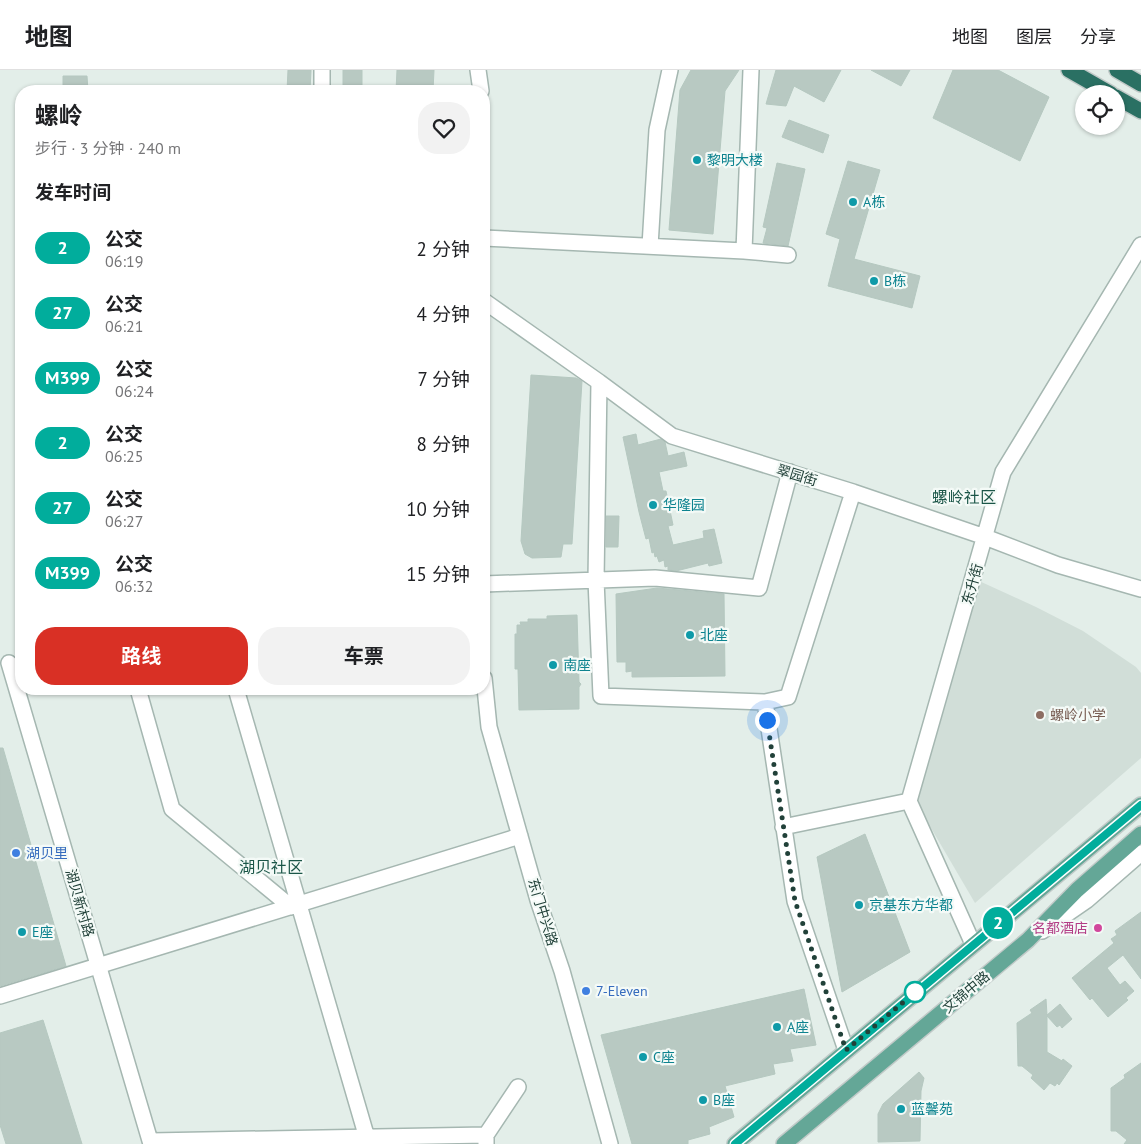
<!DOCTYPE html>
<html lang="zh">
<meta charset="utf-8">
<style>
body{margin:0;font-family:"PT Sans","Noto Sans SC",sans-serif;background:#f2f2f2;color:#202124;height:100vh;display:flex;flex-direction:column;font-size:19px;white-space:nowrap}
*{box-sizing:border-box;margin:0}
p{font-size:16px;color:#757577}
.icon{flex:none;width:28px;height:28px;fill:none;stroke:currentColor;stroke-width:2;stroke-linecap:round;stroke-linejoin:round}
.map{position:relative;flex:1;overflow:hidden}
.drawer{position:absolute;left:15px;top:15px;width:475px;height:610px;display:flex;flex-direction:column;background:#fff;border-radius:20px;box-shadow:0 1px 4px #0004}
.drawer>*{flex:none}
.badge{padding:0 10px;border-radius:16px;font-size:18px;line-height:32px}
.buttons{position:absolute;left:1075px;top:15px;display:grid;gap:10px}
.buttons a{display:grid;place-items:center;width:50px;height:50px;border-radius:50%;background:#fff;box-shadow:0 1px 4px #0004;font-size:25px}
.you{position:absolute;width:25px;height:25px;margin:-12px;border:4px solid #fff;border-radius:50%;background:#1a73e8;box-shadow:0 0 0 8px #1a73e833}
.map>.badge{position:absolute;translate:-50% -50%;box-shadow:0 0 0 2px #fff}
h2{padding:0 20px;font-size:19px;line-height:45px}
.round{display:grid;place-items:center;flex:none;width:52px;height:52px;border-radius:20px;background:#f2f2f2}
.overview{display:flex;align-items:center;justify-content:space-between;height:85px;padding:0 20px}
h1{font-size:24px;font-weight:700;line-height:38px}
.cta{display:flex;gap:10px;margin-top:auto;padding:10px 20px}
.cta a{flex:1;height:58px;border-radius:20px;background:#d93025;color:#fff;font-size:20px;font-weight:700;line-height:58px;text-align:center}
.cta a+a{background:#f2f2f2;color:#202124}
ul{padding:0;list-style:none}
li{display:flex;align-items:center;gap:15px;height:65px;padding:0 20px}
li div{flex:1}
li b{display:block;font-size:19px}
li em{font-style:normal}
li .badge{min-width:55px;font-weight:700;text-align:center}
header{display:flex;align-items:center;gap:30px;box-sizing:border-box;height:70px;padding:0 25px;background:#fff;border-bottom:1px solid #e0e0e0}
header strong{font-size:24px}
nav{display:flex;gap:28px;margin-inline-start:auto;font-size:18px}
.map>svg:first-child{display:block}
.built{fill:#d1ded8}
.building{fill:#b8c9c2;stroke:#b5c8c0}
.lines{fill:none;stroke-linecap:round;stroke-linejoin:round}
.minor-casing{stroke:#a5b7b1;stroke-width:18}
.major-casing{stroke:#c1cac8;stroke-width:18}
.highway-casing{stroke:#c1cac8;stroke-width:18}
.minor{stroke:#fff;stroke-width:15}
.major{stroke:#64a797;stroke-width:15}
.highway{stroke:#2a7063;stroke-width:15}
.line-casing{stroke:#fff;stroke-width:11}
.line{stroke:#01ad9c;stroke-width:8}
.walk{stroke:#214139;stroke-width:5;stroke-dasharray:0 9}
.culture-dot{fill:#0f9aa8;stroke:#f4faf7;stroke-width:2}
.education-dot{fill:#8d6e63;stroke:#f4faf7;stroke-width:2}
.shop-dot{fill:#3f7fe0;stroke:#f4faf7;stroke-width:2}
.hotel-dot{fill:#d1479c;stroke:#f4faf7;stroke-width:2}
.stop-dot{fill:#fff;stroke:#01ad9c;stroke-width:2.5}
.labels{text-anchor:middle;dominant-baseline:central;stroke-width:4.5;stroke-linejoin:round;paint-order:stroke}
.culture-label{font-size:14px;fill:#0d838f;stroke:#f4faf7;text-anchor:start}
.street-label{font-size:14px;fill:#214139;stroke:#f4faf7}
.education-label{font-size:14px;fill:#785e54;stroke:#f4faf7;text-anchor:start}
.shop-label{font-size:14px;fill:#366cbe;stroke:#f4faf7;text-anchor:start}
.hotel-label{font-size:14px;fill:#b23c85;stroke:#f4faf7;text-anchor:end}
.quarter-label{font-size:16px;fill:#1b5648;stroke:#f4faf7}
</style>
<header>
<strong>地图</strong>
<nav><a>地图</a><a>图层</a><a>分享</a></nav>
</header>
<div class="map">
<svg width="1141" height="1074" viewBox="0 0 1141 1074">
<rect width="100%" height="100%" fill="#e3eee9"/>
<path class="built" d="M977,510L1036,537L1083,561L1136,597L1141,603V688L975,833L914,729Z"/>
<path class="building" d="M288,0H311L310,21H287Z
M343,0H362V21H343Z
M397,0H434L433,21H396Z
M691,0H739L725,21L713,164L669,160L680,20Z
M776,0H841L824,32L794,16L786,36L766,34Z
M871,0H910L901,16Z
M953,0H998L1049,27L1020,91L933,48Z
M63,6H87L88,21H63Z
M789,50L829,65L823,83L782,67Z
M848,91L880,100L854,189L920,206L912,238L828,216L840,169L826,164Z
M777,93L805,99L788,176L763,173L767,158L763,157Z
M531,305L576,308L582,311L572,474H563L561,487L532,488L525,484L521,471Z
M636,364L638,375L661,369L665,372L668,386L684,382L687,396L659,402L663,421H666L673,455L668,456L673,475L704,468L703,461L714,459L722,493L709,496L708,493L676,501L668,500V496L665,497L664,490L659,492L657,486L655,487L654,482L652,483L649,468L646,469L639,442L623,367Z
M606,446H619L618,477H606Z
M657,518L724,524L725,606L632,607V601L626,602V592H617L616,524Z
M577,545L579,612L581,614L579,617V639L519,640L518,599H515V564H517V555H521L520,552H528V549H547V546Z
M0,678H3L66,896L0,916Z
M865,764L910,882L842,922L817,787Z
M1141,842V909L1123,885L1107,898L1120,915L1125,911L1134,921L1126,928L1128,930L1108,947L1092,928L1090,930L1072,908L1114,873L1111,869L1117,865L1115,861Z
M804,919L816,975L790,979L793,991L773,994L775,1004L725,1016L734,1047L709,1057L710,1064L688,1070V1074H632L601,965Z
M1046,929L1047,945L1060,934L1072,949L1062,958L1060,955L1057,957L1047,946V982L1062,991L1063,989L1072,996L1059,1015L1057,1013L1055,1016L1050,1013L1044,1020L1031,1008L1033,1005L1022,996H1018L1017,953L1032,943L1030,940Z
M43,950L82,1074H6L0,1055V963Z
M1141,993V1074H1124L1127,1070L1116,1061H1111V1018L1125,1008L1124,1005Z
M919,1002L924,1008L921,1021L920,1071L878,1072V1044L883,1034Z"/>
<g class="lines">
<defs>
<path id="minor" d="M322,0V21
M478,0L481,21
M484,168L744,181L751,0
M650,176L657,60L670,0
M744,181L788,185
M484,231L599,312L672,366L853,422L985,467L1058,495L1141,519
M599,312L596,510L601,626L765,632L795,831L846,980
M484,514L655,508L759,518L790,402
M9,593L151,1074
M484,608L489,657L538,830L562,901L610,1074
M138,619L172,739L291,837
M236,619L367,1068
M765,632L788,627L853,422
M783,757L909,731
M1042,861L1087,830L1141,783
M973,874L909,731L1003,402L1141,175
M0,926L520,766
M151,1071L486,1065
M486,1074V1065L518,1017"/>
<path id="major" d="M735,1074L1141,735
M784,1074L1028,870L1077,820L1141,764"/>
<path id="highway" d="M1069,0L1111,24
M1117,0L1141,14
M1116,27L1141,41"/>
</defs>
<use href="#minor" class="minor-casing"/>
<use href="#major" class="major-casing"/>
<use href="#highway" class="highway-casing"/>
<use href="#minor" class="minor"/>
<use href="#major" class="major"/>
<use href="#highway" class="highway"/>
</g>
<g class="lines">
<defs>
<path id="line" d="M735,1074L1141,735"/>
</defs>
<use href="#line" class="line-casing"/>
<use href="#line" class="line"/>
<path class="walk" d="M767,650L795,831L846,980L917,921L915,922"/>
</g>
<g class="culture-dot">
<circle cx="697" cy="90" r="5"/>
<circle cx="853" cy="132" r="5"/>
<circle cx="874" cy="211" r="5"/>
<circle cx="653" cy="435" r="5"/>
<circle cx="690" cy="565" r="5"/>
<circle cx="553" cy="595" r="5"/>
<circle cx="859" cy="835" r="5"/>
<circle cx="22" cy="862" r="5"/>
<circle cx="777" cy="957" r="5"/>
<circle cx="643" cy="987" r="5"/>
<circle cx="703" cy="1030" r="5"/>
<circle cx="901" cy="1039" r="5"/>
</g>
<circle class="education-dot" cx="1040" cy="645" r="5"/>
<g class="shop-dot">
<circle cx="16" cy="783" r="5"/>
<circle cx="586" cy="921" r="5"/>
</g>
<circle class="hotel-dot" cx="1098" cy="858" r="5"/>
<circle class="stop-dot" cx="915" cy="922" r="10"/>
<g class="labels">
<g class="culture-label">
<text x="707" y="90">黎明大楼</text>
<text x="863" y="132">A栋</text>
<text x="884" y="211">B栋</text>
<text x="663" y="435">华隆园</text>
<text x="700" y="565">北座</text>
<text x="563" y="595">南座</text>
<text x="869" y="835">京基东方华都</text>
<text x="32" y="862">E座</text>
<text x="787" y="957">A座</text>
<text x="653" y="987">C座</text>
<text x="713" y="1030">B座</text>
<text x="911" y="1039">蓝馨苑</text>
</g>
<g class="street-label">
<text transform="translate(797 405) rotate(17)">翠园街</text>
<text transform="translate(972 514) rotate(-74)">东升街</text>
<text transform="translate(80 833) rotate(74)">湖贝新村路</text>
<text transform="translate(543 842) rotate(73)">东门中兴路</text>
<text transform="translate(966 922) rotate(-40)">文锦中路</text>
</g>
<g class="education-label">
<text x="1050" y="645">螺岭小学</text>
</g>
<g class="shop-label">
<text x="26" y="783">湖贝里</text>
<text x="596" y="921">7-Eleven</text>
</g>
<g class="hotel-label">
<text x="1088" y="858">名都酒店</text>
</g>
<g class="quarter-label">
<text x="964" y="427">螺岭社区</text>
<text x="271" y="797">湖贝社区</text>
</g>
</g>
</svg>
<div class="buttons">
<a><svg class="icon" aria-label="locate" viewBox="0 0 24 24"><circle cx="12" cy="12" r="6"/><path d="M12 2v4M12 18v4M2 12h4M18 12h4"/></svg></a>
</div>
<div class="you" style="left:767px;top:650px"></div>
<b class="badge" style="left:998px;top:853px;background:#01ad9c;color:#fff">2</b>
<section class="drawer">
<div class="overview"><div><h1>螺岭</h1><p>步行 · 3 分钟 · 240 m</p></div><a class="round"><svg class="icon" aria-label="heart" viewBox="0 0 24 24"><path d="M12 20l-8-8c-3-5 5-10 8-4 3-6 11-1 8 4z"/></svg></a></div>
<h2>发车时间</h2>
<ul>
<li><span class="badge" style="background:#01ad9c;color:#fff">2</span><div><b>公交</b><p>06:19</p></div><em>2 分钟</em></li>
<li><span class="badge" style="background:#01ad9c;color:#fff">27</span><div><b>公交</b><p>06:21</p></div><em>4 分钟</em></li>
<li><span class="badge" style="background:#01ad9c;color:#fff">M399</span><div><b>公交</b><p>06:24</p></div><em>7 分钟</em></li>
<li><span class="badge" style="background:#01ad9c;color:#fff">2</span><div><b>公交</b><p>06:25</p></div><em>8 分钟</em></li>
<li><span class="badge" style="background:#01ad9c;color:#fff">27</span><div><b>公交</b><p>06:27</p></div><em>10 分钟</em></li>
<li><span class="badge" style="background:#01ad9c;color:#fff">M399</span><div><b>公交</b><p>06:32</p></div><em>15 分钟</em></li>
</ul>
<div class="cta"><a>路线</a><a>车票</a></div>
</section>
</div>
